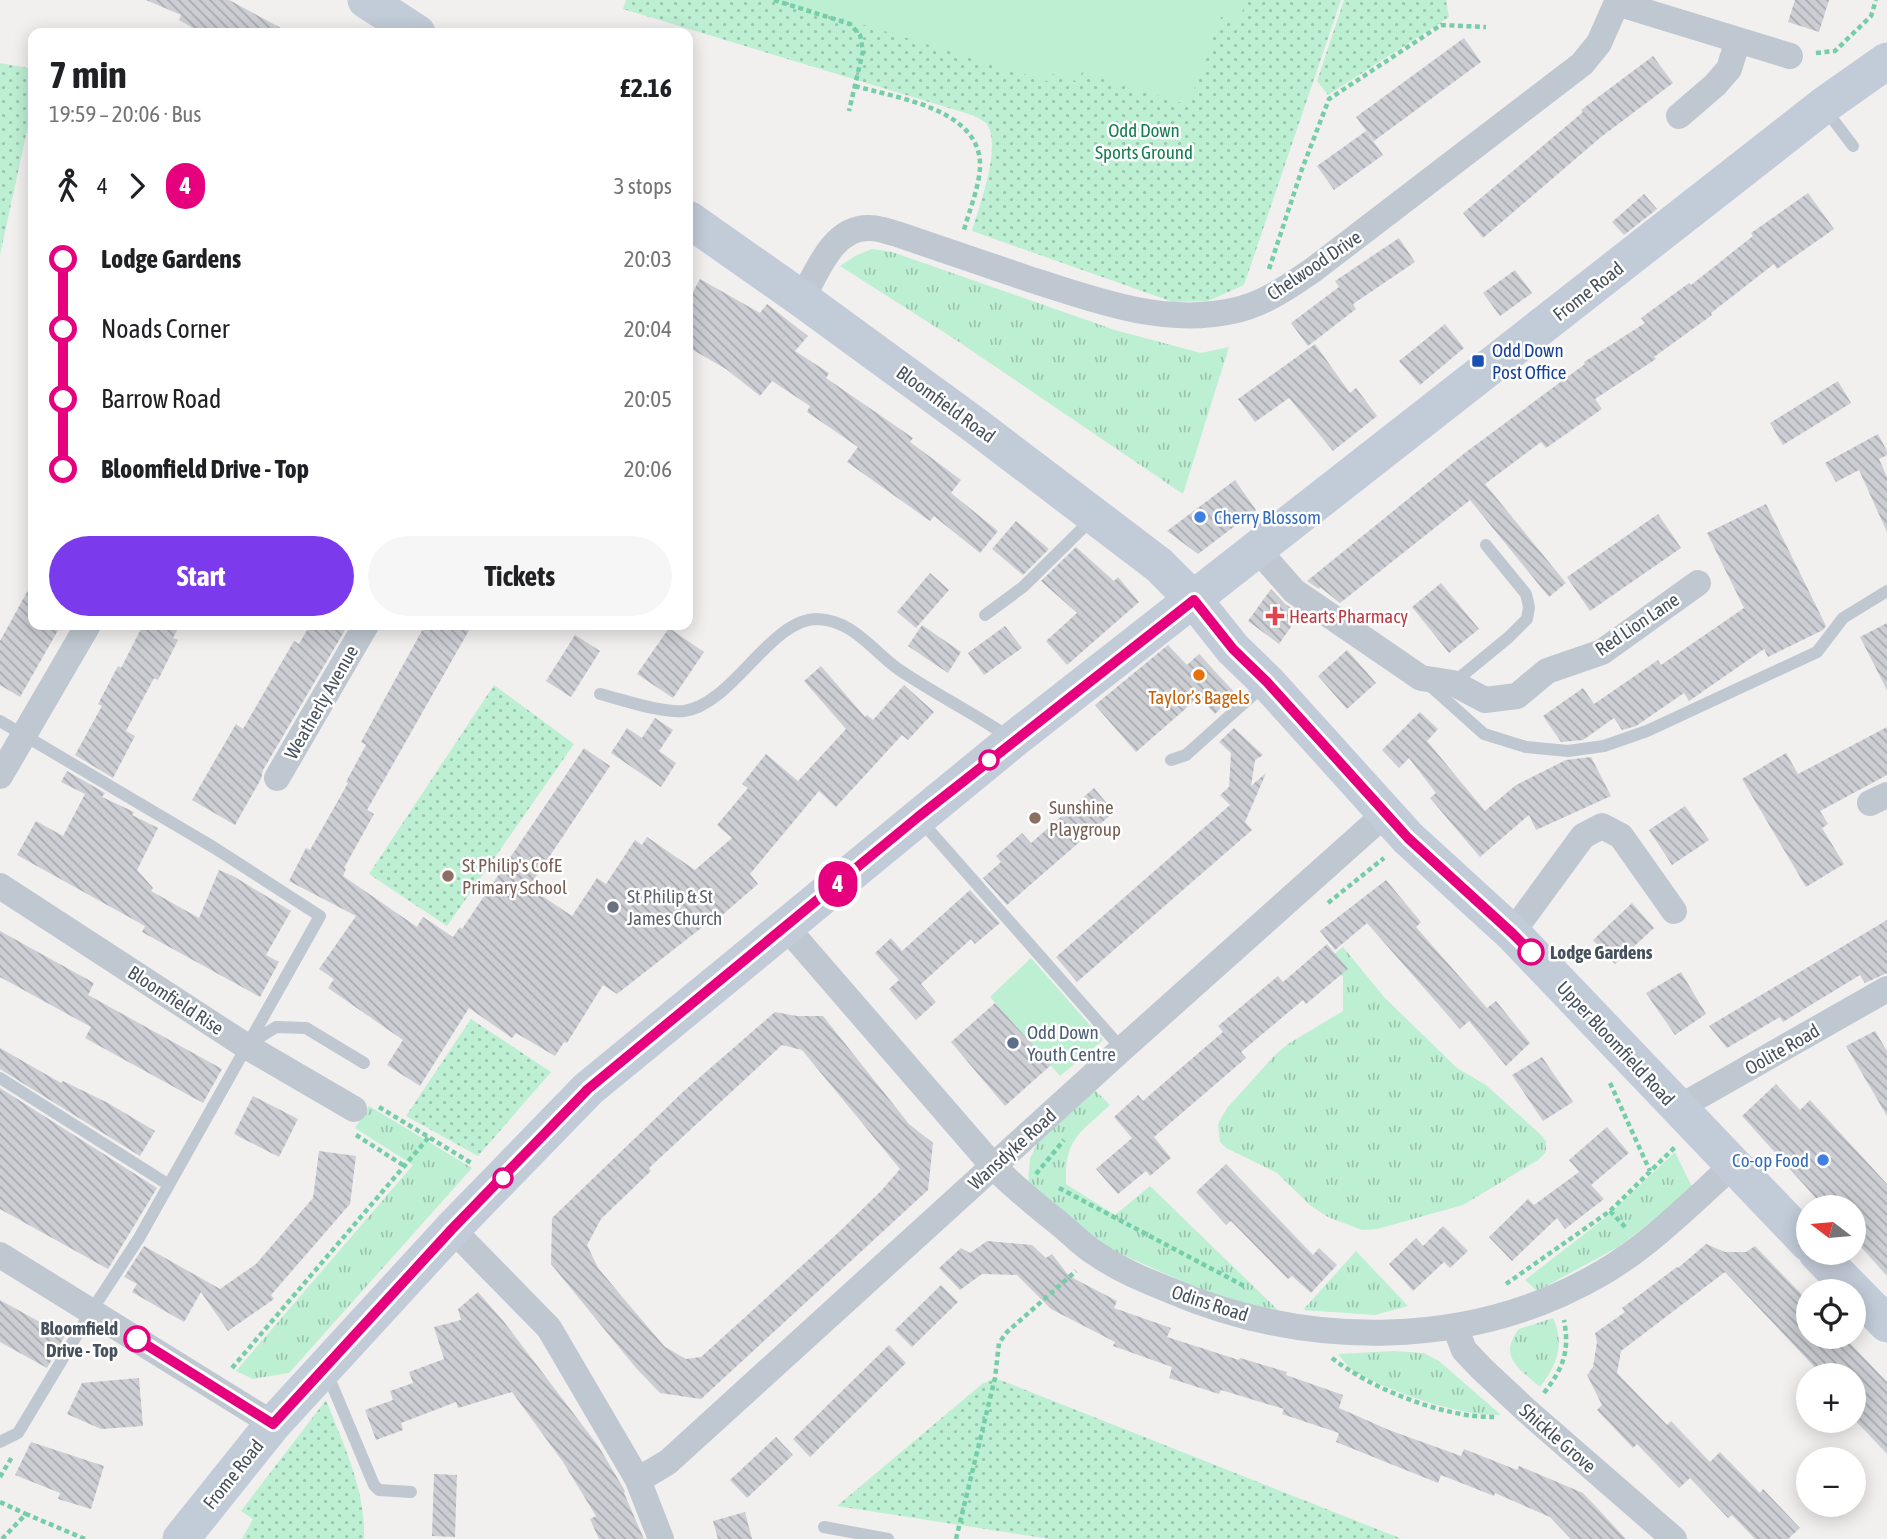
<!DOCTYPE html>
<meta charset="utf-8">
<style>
body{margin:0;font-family:"Asap Condensed",sans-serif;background:#f6f6f6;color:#202124;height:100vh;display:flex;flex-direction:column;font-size:26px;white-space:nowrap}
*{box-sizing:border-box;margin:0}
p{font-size:23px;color:#757577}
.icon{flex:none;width:38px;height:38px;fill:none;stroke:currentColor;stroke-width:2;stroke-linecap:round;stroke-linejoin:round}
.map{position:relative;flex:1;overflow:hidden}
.sheet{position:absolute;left:28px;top:28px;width:665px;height:602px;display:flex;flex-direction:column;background:#fff;border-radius:14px;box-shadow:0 4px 18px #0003}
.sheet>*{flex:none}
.badge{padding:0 14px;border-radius:23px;font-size:24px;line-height:46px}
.needle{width:46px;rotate:286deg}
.tools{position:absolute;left:1796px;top:1195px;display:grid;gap:14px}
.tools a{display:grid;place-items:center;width:70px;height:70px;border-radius:50%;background:#fff;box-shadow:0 4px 18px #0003;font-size:35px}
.map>.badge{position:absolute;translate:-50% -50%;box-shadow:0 0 0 4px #fff}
.legs{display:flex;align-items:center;gap:10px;height:77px;padding:0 21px;font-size:23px}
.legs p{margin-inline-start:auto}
.headline{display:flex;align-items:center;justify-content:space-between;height:119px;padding:0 21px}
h1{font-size:38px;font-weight:700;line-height:52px}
.cta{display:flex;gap:14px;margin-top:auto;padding:14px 21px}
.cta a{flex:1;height:80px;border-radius:42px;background:#7c3aed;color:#fff;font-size:28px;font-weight:700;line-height:80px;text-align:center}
.cta a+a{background:#f6f6f6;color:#202124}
ul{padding:0 21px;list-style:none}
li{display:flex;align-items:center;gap:24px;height:70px;font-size:26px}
li i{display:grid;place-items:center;width:10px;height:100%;margin:0 9px;background:currentColor}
li i::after{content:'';width:18px;height:18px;margin:-9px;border:5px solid;border-radius:50%;background:#fff}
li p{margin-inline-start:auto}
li:first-child i{background:linear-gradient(#0000 50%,currentColor 0)}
li:last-child i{background:linear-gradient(currentColor 50%,#0000 0)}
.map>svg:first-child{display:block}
.grass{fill:url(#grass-tufts)}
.park{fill:url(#park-dots)}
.garden{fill:#bdefd3}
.building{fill:url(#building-back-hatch);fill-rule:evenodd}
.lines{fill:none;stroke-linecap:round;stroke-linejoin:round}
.path{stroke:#75cea7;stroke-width:4.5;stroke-dasharray:5 3.5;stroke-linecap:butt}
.lane{stroke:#bfc8d1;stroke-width:12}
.street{stroke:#bfc8d1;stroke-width:26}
.secondary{stroke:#c2cbd8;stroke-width:37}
.line-1-casing{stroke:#fff;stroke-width:16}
.line-1{stroke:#e6007e;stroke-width:10}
.transit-dot{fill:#1a4fb4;stroke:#fff;stroke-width:2.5}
.shop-dot{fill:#3f7fe0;stroke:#fff;stroke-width:2.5}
.health-dot{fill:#e0444e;stroke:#fff;stroke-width:2.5}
.food-dot{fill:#e8710a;stroke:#fff;stroke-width:2.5}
.stop-1-dot{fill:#fff;stroke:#e6007e;stroke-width:3.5}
.education-dot{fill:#8d6e63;stroke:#fff;stroke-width:2.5}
.worship-dot{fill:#6b7280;stroke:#fff;stroke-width:2.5}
.service-dot{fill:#5c6f8a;stroke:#fff;stroke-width:2.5}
.labels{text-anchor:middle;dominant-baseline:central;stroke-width:5;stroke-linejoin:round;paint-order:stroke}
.park-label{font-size:19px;fill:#167f51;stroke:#fff}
.street-label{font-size:19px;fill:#47515d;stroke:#fff}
.transit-label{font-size:19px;fill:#164399;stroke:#fff;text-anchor:start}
.shop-label{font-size:19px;fill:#366cbe;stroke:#fff;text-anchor:start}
.health-label{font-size:19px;fill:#be3a42;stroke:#fff;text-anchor:start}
.food-label{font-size:19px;fill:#c56008;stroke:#fff}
.education-label{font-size:19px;fill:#785e54;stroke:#fff;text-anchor:start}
.worship-label{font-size:19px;fill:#5b616d;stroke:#fff;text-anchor:start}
.stop-label{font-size:19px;font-weight:bold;fill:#47515d;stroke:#fff;text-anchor:start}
.service-label{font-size:19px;fill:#4e5e75;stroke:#fff;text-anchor:start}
</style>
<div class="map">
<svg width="1887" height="1539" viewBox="0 0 1887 1539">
<defs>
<pattern id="grass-tufts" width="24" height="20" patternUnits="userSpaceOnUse" patternTransform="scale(1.75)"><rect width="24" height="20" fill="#bdefd3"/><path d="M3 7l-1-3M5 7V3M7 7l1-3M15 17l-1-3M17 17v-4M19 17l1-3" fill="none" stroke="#9bc4ae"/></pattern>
<pattern id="park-dots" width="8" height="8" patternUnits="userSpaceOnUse" patternTransform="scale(1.75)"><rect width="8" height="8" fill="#bdefd3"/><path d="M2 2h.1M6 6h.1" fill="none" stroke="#9bc4ae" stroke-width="1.8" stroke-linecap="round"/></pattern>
<pattern id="building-back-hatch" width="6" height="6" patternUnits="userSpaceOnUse" patternTransform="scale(1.75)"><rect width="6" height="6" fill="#ccced4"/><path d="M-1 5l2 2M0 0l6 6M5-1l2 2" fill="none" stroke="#a7aaaf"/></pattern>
</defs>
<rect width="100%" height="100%" fill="#f2efef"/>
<path class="grass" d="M872,249L892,252L1115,330L1201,353L1229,347L1183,494L953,338L840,266L857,255Z
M1343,947L1384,997L1457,1068L1486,1085L1541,1135L1546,1141V1152L1538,1160L1463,1205L1377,1229L1362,1230L1328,1217L1311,1206L1277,1173L1226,1148L1220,1142L1218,1124L1227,1108L1275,1055L1288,1044L1343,1011V977L1329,958Z
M1094,1089L1110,1105C1080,1133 1064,1139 1066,1184L1115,1215L1150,1186L1282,1314L1235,1305L1083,1237L1028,1184L1030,1158L1041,1136Z
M369,1106L472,1168L289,1373L253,1379L236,1371L413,1165L355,1128Z
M1675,1152L1693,1189L1618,1247L1537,1291L1525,1280L1605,1218Z
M1356,1251L1408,1306L1375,1315L1303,1310Z
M1553,1318C1565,1344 1557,1365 1540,1387C1520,1369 1497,1357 1519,1329Z
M1394,1351L1424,1353L1439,1361L1501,1415C1462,1417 1391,1392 1357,1373C1349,1369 1343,1360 1338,1354Z"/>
<path class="park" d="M626,0H1341L1244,285L1208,301L1173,302L972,231C979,206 1003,145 986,123C983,120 976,117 972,115L623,9Z
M1344,0H1446L1449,17L1328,95L1317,81Z
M0,63L33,69V103L0,255Z
M494,685L574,744L447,926L369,874Z
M471,1019L551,1072L478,1156L406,1116Z
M995,1378L1402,1539H1050L837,1506L982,1384Z
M326,1400C343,1444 366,1490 364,1539H242L253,1519L241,1511Z"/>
<path class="garden" d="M783,0H1246L1239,22L1221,17L1188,105L1082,72L1079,82L1052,74L1050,82Z
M1031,958L1103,1040L1060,1076L990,997Z"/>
<path class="building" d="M146,0H229L290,33H202L179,20L181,15Z
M1795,0H1829L1819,32L1788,22Z
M1464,38L1481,62L1374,141L1356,117Z
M1653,56L1673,83L1601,137L1483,238L1463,213L1564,128L1583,112L1581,110Z
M1366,131L1383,155L1334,190L1317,166Z
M1808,193L1834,229L1777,269L1774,264L1711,313L1712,315L1654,357L1656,359L1595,399L1602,409L1546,448L1541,442L1485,484L1566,583L1549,597L1470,500L1340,603L1320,587L1319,589L1307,581L1466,452L1585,364L1584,362L1645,323L1641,318L1689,283L1691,285L1753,236L1751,233Z
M1644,194L1657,209L1624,235L1612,222Z
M1399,238L1415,262L1353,304L1356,309L1308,346L1291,323L1339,287L1335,281Z
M1515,270L1532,293L1500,316L1483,293Z
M700,279L760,313L767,304L808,336L795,351L829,373L826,378L913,438L910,442L961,480L951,493L998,531L980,553L934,516L930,521L847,462L858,447L807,412L810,406L772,381L760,396L726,369L688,347V301Z
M1445,324L1464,348L1420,385L1399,361Z
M1315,344L1350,393L1356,388L1377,416L1333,451L1289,398L1255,422L1238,399Z
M1838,381L1851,403L1783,445L1770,423Z
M1878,434L1887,451V455L1879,459L1887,477V532L1859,470L1836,482L1825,463Z
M1235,480L1256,510L1198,554L1167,531Z
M1766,504L1826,626L1823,630L1768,657L1764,649L1689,701L1684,693L1636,726L1622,730L1614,718L1583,740L1561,742L1543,716L1583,688L1594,704L1658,660L1661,665L1744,608L1707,533Z
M1658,514L1681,548L1590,611L1567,577Z
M1016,521L1049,549L1023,575L992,549Z
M1076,547L1114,581L1118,577L1139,602L1067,665L1046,641L1077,613L1041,581Z
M930,573L949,590L916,628L897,612Z
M33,581V625H61L20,697L0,685V641Z
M1441,583L1479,629L1449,653L1412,607Z
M1271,589L1285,604L1300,614L1279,644L1248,621Z
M1887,623V690L1860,637Z
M143,625H180L173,638L178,640L158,680L154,678L126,731L135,736L113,778L75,755L102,706L98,704L118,666L121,668Z
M310,625H348L263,770L261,779L235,825L192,800L236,724L243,729L294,641L299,644Z
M425,625H472L367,810L374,814L344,868L346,869L343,876L417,927L423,917L453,937L460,927L462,929L584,748L610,766L529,887L572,916L597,878L606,884L635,840L642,845L647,837L695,870L732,838L717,825L748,788L742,784L766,754L798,781L846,729L804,681L821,666L865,717L867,715L873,720L904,685L934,712L908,740L902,735L836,807L819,791L750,874L758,884L721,916L719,914L617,994L603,985L567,1043L564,1042L555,1056L516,1033L512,1038L469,1008L420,1086L387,1065L403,1040L328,988L334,979L319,969L356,916L289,881L306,848L310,850L348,783L346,782L366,745L361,742Z
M922,625L961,652L948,673L908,646Z
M1005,626L1022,648L984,675L968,653Z
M669,628L704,652L673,698L637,674Z
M575,635L600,651L571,697L546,681Z
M1168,645L1187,665L1199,654L1236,694L1215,714L1199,697L1136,752L1095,705Z
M1347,650L1376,683L1347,709L1318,676Z
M1420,712L1438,729L1427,741L1485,811L1516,785L1566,760L1591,757L1611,796L1536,830L1529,815L1480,857L1430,798L1436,793L1409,758L1399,768L1382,750Z
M655,718L673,730L659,751L676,763L661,787L611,753L627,728L642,738Z
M1887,727V775L1820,811L1828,824L1822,828L1844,864L1806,887L1742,779L1786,753L1798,774Z
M1234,728L1263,755L1255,760L1251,786L1266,773L1245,822L1252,830L1077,982L1056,957L1230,805L1220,795L1229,787L1231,753L1219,742Z
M67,771L105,793L102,797L134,812L132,815L158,828L137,870L153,888L151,891L199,918L219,870L233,876L291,911L266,955L279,962L260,997L142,932L145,926L17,855L36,821L63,836L85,794L61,782Z
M1094,788L1114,812L1007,905L983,878L1001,862L996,856L1022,833L1031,843Z
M1685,806L1709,840L1672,865L1649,830Z
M1386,880L1421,922L1416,927L1487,1008L1496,1001L1530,1043L1506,1066L1469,1021L1460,1029L1367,923L1335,950L1320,931Z
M970,890L1000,923L975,944L971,939L921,984L936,1002L916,1020L889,989L899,980L875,953L891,938L902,951Z
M1632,903L1654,928L1615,964L1593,940Z
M1887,920V973L1865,983L1860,975L1783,1022L1780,1017L1727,1048L1709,1026Z
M0,931L94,983L88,995L222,1069L203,1103L85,1038L91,1027L0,977Z
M1327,944L1348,969L1306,1004L1303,1000L1241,1052L1246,1058L1154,1137L1171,1158L1150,1176L1146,1171L1118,1194L1096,1169L1132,1138L1114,1117L1138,1095L1143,1101L1181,1068L1223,1032L1218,1026L1278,976L1283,982Z
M1681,972L1706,1014L1675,1035L1646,993Z
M995,1003L1051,1065L1005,1106L951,1042Z
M775,1012L797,1016H823L909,1124L933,1143L928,1190L701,1399L660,1393L636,1368L551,1264L552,1218L684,1091ZM782,1045L802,1050L900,1169L882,1190L838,1233L701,1357L686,1359L665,1347L635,1312L598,1268L587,1245L601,1219L651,1171L649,1168Z
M1875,1031L1887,1051V1116L1846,1046Z
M0,1048L61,1083L63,1081L108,1103L155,1131L140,1156L0,1069Z
M1542,1057L1573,1102L1543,1121L1512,1075Z
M1776,1084L1800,1110L1810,1100L1887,1184V1276L1853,1238V1208H1825L1742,1116Z
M0,1088L157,1188L108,1269L0,1209Z
M253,1096L298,1119L279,1157L234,1134Z
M1607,1127L1629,1153L1591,1185L1569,1160Z
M319,1151L356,1156L350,1204L271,1295L274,1299L228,1331L201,1292L184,1322L132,1292L137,1284L124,1277L144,1246L220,1289L256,1264L313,1198Z
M1226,1164L1313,1255L1319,1248L1337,1265L1311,1293L1292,1276L1288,1279L1231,1221L1226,1225L1196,1192Z
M1579,1172L1604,1199L1565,1229L1557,1218L1512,1261L1489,1237L1528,1199L1534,1205Z
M1443,1226L1468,1251L1450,1268L1444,1262L1413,1291L1389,1264L1416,1238L1423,1246Z
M987,1241L1032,1245L1046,1258L1052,1254L1069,1276L1117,1301L1114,1308L1171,1328L1167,1337L1239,1360L1240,1358L1287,1372L1286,1375L1343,1395L1339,1408L1389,1430L1461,1456L1464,1449L1517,1470L1519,1466L1583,1493L1626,1539H1571L1550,1517L1495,1493L1494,1496L1441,1475L1438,1483L1336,1442L1339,1433L1282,1414L1284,1409L1221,1390L1219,1394L1169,1378L1172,1367L1113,1346L1115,1342L1051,1309L1017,1275L982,1274L960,1290L939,1268L961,1248L970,1253Z
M1706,1244L1725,1252H1746L1755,1246L1808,1301V1337H1844L1887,1382V1454L1853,1418V1376H1823L1725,1272L1621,1351L1617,1373L1667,1425L1671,1421L1710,1462L1720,1452L1760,1493L1763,1489L1800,1528L1788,1539H1755L1732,1515L1728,1518L1690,1478L1679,1488L1637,1444L1633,1448L1597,1410L1602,1405L1587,1375L1593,1367L1597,1342L1595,1333L1625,1312L1622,1308L1677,1267L1678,1268Z
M941,1285L958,1302L912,1347L895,1330Z
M478,1292L504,1322L599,1447L625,1491L624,1493L644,1539H599L590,1519L596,1516L563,1462L512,1392L458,1408L456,1402L401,1423L403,1430L376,1440L365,1410L393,1400L390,1391L413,1383L409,1372L444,1359L434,1327L461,1320L458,1309Z
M0,1300L65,1336L47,1368L0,1342Z
M889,1345L906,1363L810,1457L793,1439Z
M139,1378L143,1426L101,1429L67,1414L82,1383Z
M776,1437L793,1455L747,1498L730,1480Z
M31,1442L104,1466L91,1509L58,1499L60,1493L15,1475Z
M434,1474L457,1475L455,1537L432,1536Z
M745,1512L752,1539H718L713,1521Z"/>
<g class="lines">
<path class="path" d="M774,0L850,24L860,35L863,51L849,111
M1816,53L1835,51L1871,16L1876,0
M855,86C897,98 982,109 980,167C979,188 969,211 964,230
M1269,269L1302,169L1329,99L1441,25L1486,27
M1328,903L1384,858
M1610,1083L1650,1171
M379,1107L473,1164
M356,1135L406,1167
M1036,1174L1064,1140
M1059,1188L1246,1287
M1610,1211L1626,1228
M1506,1284L1610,1211L1675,1147
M1332,1358C1371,1389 1445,1418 1495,1417
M232,1368L429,1137
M1544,1393C1563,1368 1570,1352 1564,1320
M0,1477L12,1457
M0,1502L26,1514
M2,1539L26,1514L85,1539
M956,1539L995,1378L999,1343L1007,1332L1076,1271"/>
<path class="lane" d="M1825,109L1853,146
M985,615L1023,587L1093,518
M1427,683L1484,734L1526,747L1568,751L1604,746L1647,731L1817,652L1843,618L1887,591
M1453,683L1509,637L1527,619L1529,607L1526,594L1486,545
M600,694C624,700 660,713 684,711C732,705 770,619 817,619C854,620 874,653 901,671C937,695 975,714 1010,738
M0,721L213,847L320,916L139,1238L92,1310L18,1433L0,1442
M1171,760L1186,755L1264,685
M921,821L1122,1049
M249,1044L276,1027L306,1028L364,1063
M0,1078L169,1185
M327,1373L374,1485L379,1490L411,1492
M824,1527L888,1539"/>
<path class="street" d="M1617,3L1790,56
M1679,116L1715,85L1729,69L1738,40
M802,299C817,272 833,226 870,228C879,228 889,232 897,234C941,249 985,264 1029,279C1095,300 1162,326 1232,311C1263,305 1288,287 1313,270L1582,64L1599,43L1618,0
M1258,550L1294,591L1421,678L1453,683L1485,700L1517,696L1547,671L1602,652L1698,583
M0,776L88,625
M277,778L366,625
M1870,803L1887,795
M0,886L246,1046L354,1109
M786,927L993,1166C1014,1187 1037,1206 1061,1225C1073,1235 1084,1247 1098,1255C1120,1270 1144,1280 1169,1290C1307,1349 1470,1350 1602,1273C1650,1245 1691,1203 1732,1166
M1512,933L1583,836L1602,826L1621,836L1674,911
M1678,1108L1887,989
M452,1229L549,1328L638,1480L661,1539
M0,1255L273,1424
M1455,1327L1464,1350L1482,1369L1527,1411L1674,1539
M638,1480L668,1462L1122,1049L1385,814"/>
<path class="secondary" d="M366,0L417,33
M688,219L802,299L976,426L1159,565L1194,600L1233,649L1267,682L1408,838L1512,933L1808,1243
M1817,1253L1887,1324
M181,1539L273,1424L452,1229L588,1089L1013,740L1823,106L1887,61"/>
</g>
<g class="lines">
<defs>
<path id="line-1" d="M137,1339L273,1424L452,1229L588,1089L918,817L1194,600L1233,649L1267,682L1408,838L1512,933L1531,952"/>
</defs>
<use href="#line-1" class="line-1-casing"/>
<use href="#line-1" class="line-1"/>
</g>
<rect class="transit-dot" x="1471" y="354" width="14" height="14" rx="3.5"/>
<g class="shop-dot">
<circle cx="1200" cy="517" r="7"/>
<circle cx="1823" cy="1160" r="7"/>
</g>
<path class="health-dot" d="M1271.5 605.5h7v7h7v7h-7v7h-7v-7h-7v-7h7z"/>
<circle class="food-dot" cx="1199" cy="675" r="7"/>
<g class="stop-1-dot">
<circle cx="989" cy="760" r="9"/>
<circle cx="1531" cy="952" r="12"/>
<circle cx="503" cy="1178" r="9"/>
<circle cx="137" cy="1339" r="12"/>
</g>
<g class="education-dot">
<circle cx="1035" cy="818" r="7"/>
<circle cx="448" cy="876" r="7"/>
</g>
<circle class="worship-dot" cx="613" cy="907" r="7"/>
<circle class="service-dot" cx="1013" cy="1043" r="7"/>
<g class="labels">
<g class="park-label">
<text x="1144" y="130">Odd Down<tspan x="1144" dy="22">Sports Ground</tspan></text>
</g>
<g class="street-label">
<text transform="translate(1314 265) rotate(-34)">Chelwood Drive</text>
<text transform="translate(1588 291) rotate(-38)">Frome Road</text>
<text transform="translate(946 404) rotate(36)">Bloomfield Road</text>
<text transform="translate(1637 624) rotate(-34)">Red Lion Lane</text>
<text transform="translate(321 702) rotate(-60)">Weatherly Avenue</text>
<text transform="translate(176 1000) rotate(33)">Bloomfield Rise</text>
<text transform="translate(1616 1043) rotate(47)">Upper Bloomfield Road</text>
<text transform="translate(1782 1049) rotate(-30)">Oolite Road</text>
<text transform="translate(1012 1149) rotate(-42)">Wansdyke Road</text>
<text transform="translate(1210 1303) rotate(18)">Odins Road</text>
<text transform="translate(1558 1438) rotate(41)">Shickle Grove</text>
<text transform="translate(233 1474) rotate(-51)">Frome Road</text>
</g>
<g class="transit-label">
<text x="1492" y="350">Odd Down<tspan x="1492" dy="22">Post Office</tspan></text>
</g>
<g class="shop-label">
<text x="1214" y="517">Cherry Blossom</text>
<text x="1809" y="1160" text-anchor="end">Co-op Food</text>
</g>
<g class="health-label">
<text x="1289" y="616">Hearts Pharmacy</text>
</g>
<g class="food-label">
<text x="1199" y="697">Taylor’s Bagels</text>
</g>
<g class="education-label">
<text x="1049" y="807">Sunshine<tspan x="1049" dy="22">Playgroup</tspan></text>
<text x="462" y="865">St Philip's CofE<tspan x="462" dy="22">Primary School</tspan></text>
</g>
<g class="worship-label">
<text x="627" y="896">St Philip &amp; St<tspan x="627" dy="22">James Church</tspan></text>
</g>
<g class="stop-label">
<text x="1550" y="952">Lodge Gardens</text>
<text x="118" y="1328" text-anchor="end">Bloomfield<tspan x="118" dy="22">Drive - Top</tspan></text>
</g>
<g class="service-label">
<text x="1027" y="1032">Odd Down<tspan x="1027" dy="22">Youth Centre</tspan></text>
</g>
</g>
</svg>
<div class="tools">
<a><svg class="needle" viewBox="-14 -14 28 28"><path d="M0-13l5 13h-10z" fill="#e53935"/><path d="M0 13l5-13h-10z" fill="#757577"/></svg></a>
<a><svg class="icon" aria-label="locate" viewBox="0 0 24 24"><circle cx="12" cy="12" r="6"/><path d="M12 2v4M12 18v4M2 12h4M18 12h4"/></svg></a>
<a>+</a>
<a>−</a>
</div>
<b class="badge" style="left:838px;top:884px;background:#e6007e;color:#fff">4</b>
<section class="sheet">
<div class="headline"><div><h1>7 min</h1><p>19:59 – 20:06 · Bus</p></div><b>£2.16</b></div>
<div class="legs"><svg class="icon" aria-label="walk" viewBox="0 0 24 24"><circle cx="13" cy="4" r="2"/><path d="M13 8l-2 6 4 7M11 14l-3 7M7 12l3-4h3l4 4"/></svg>4<svg class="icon" aria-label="forward" viewBox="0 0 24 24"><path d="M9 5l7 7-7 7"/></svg><b class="badge" style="background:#e6007e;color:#fff">4</b><p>3 stops</p></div>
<ul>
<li><i style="color:#e6007e"></i><b>Lodge Gardens</b><p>20:03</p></li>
<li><i style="color:#e6007e"></i><span>Noads Corner</span><p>20:04</p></li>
<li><i style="color:#e6007e"></i><span>Barrow Road</span><p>20:05</p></li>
<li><i style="color:#e6007e"></i><b>Bloomfield Drive - Top</b><p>20:06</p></li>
</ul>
<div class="cta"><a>Start</a><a>Tickets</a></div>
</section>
</div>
